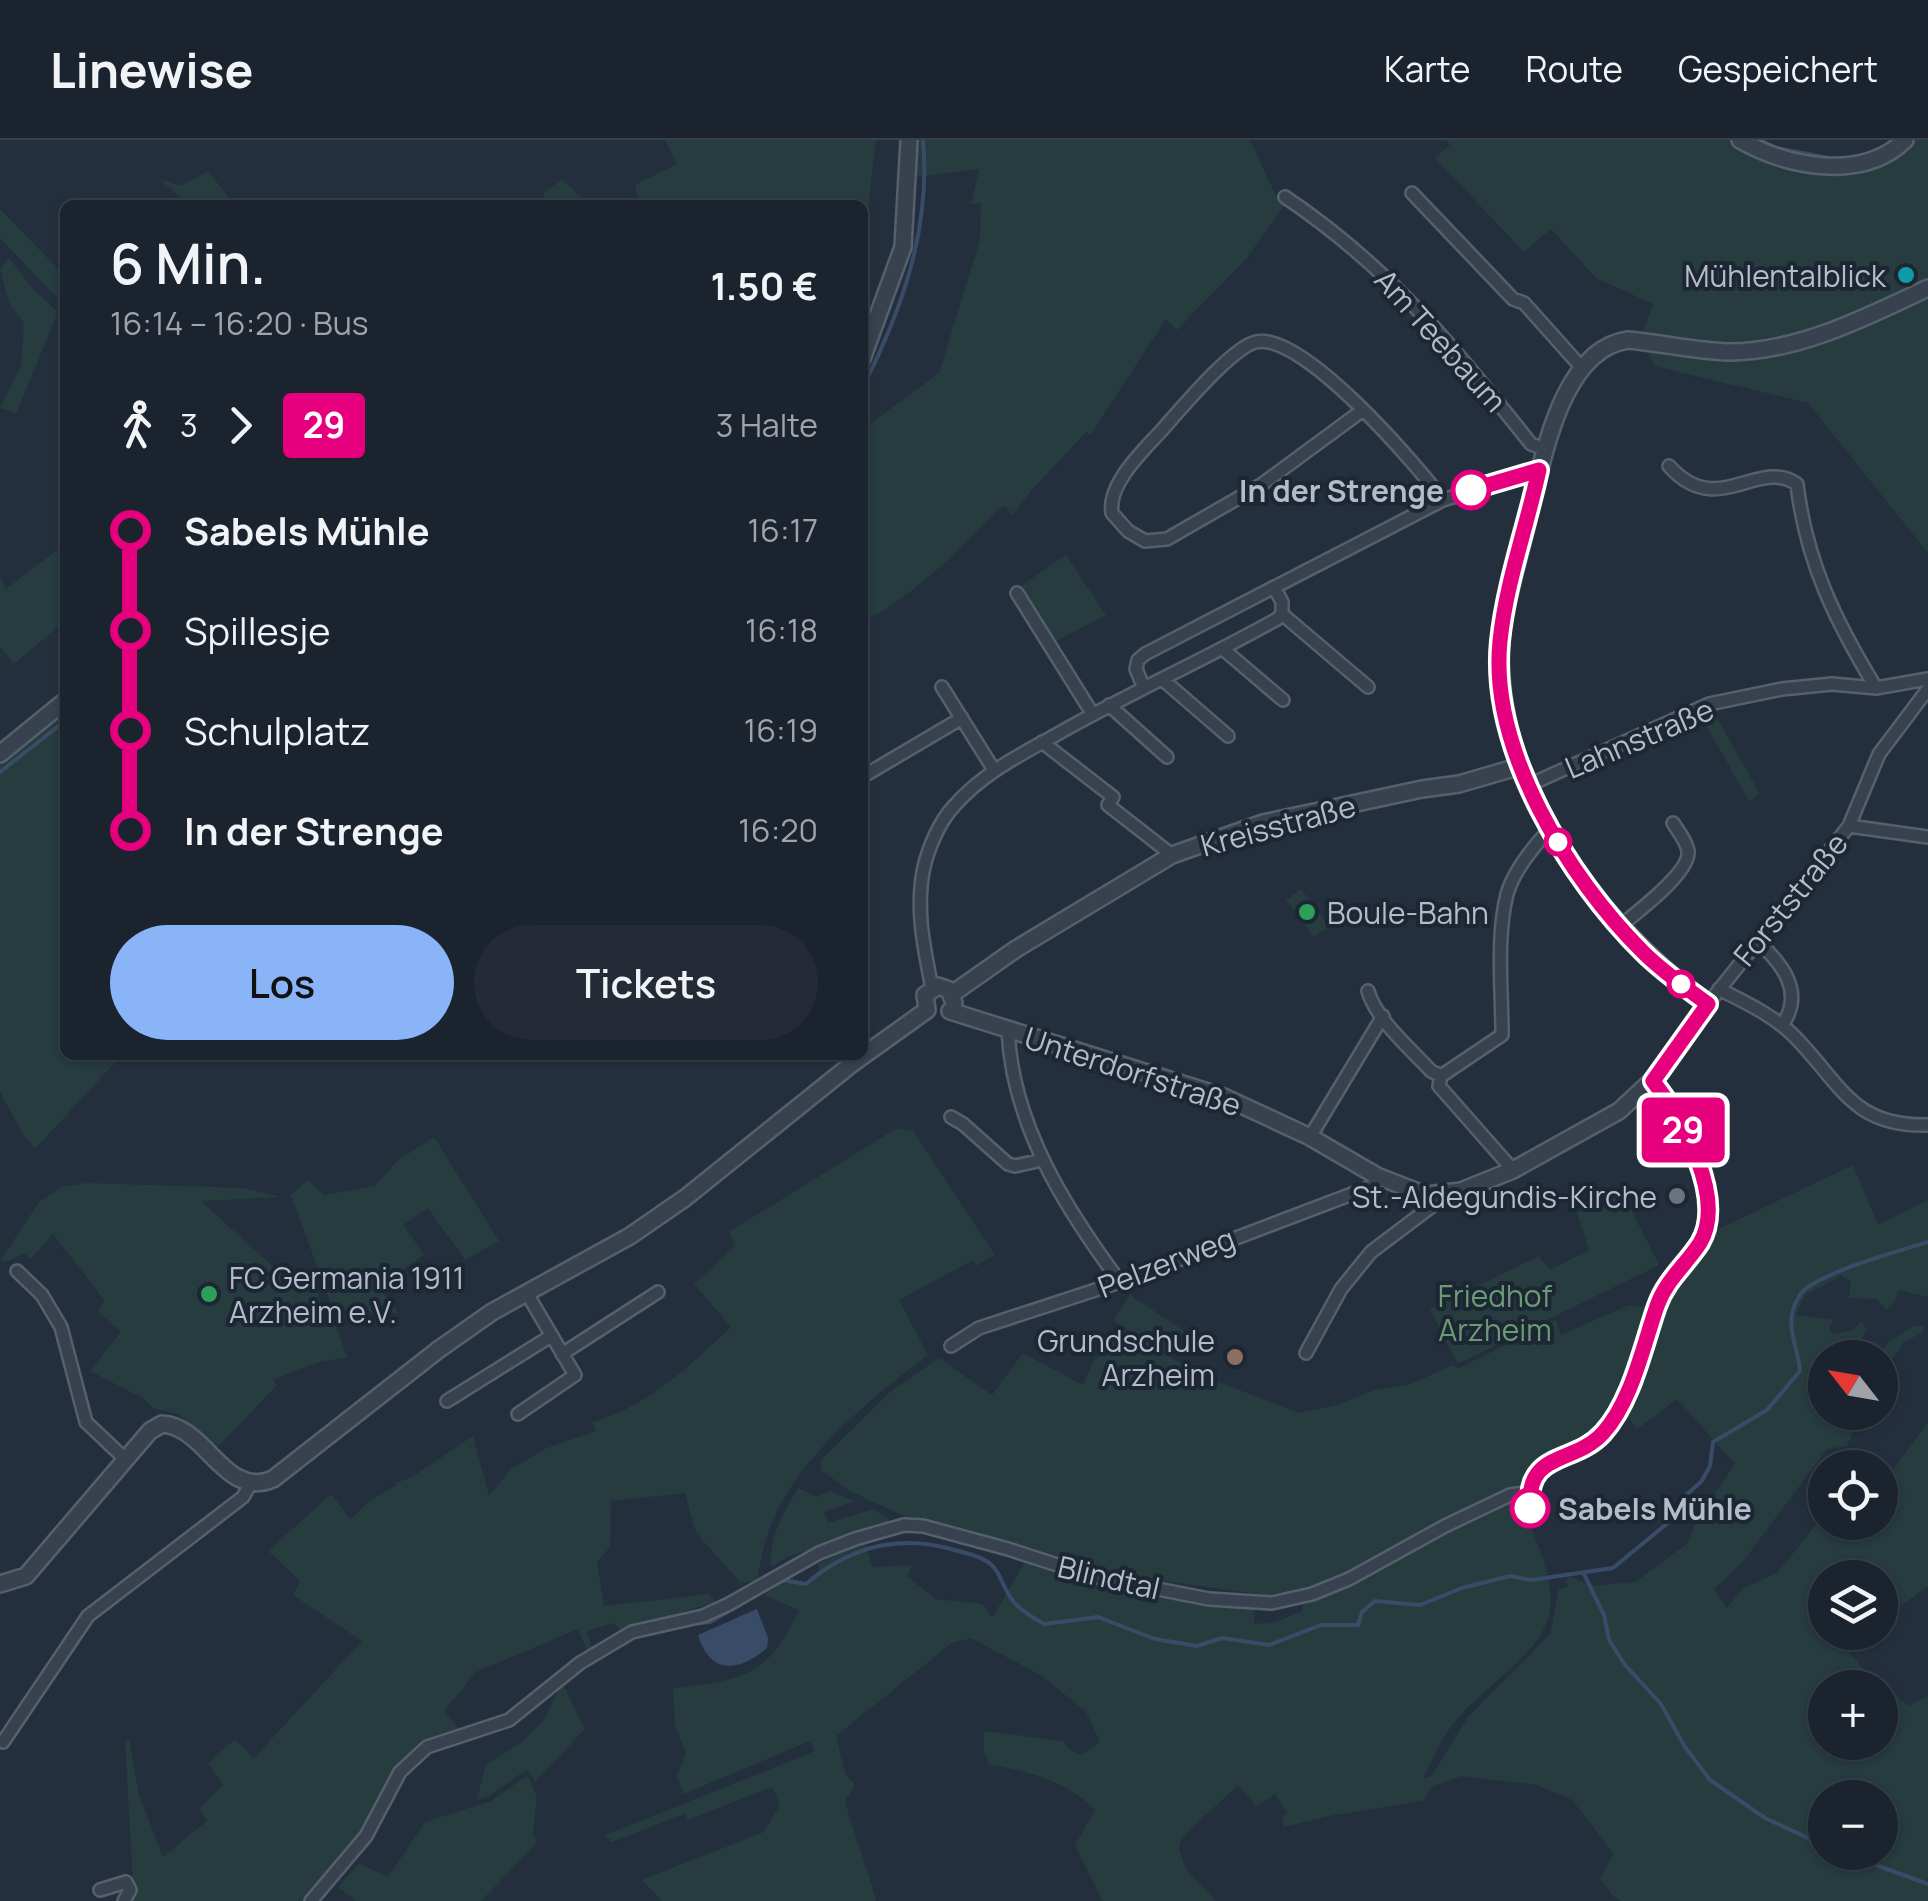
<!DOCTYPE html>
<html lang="de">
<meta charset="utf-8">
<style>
body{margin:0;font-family:Manrope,sans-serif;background:#242b36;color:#f1f3f6;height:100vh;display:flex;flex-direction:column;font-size:38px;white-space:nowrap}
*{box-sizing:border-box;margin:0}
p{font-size:32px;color:#a0a4aa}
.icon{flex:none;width:55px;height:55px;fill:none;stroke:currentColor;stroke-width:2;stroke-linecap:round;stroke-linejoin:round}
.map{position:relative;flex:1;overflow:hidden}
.panel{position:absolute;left:60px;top:60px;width:808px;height:860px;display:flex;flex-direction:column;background:#1b232e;border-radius:15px;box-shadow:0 2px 8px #0004,0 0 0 2px #39404a}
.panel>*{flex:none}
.badge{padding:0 20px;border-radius:8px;font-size:35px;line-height:65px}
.needle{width:65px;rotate:301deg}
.fabs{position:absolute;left:1808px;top:1200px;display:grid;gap:20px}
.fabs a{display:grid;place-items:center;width:90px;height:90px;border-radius:50%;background:#1b232e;box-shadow:0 2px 8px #0004,0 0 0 2px #39404a;font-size:50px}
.map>.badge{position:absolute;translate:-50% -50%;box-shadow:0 0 0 5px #fff}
.legs{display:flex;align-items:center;gap:15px;height:110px;padding:0 50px;font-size:32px}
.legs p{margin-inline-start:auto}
.summary{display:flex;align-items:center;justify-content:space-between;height:170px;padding:0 50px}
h1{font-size:55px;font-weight:600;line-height:75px}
.cta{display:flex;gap:20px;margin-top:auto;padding:20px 50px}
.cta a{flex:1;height:115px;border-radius:60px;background:#8ab4f8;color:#111;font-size:40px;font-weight:600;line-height:115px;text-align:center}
.cta a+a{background:#242b36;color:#f1f3f6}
ul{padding:0 50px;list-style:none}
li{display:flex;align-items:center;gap:35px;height:100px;font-size:38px}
li i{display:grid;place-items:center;width:15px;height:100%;margin:0 12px;background:currentColor}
li i::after{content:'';width:25px;height:25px;margin:-12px;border:8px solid;border-radius:50%;background:#1b232e}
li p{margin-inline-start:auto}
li:first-child i{background:linear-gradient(#0000 50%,currentColor 0)}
li:last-child i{background:linear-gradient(currentColor 50%,#0000 0)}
header{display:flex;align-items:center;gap:60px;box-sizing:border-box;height:140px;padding:0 50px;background:#1b232e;border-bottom:2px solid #39404a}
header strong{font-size:48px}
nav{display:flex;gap:55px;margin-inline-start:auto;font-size:35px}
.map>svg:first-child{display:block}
.green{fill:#263c3f;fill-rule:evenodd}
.water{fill:#394c67}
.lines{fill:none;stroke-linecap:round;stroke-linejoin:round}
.stream{stroke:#394c67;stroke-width:4}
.minor-casing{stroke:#565f6c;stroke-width:16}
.tertiary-casing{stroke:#565f6c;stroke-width:20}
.minor{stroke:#38414e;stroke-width:11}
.tertiary{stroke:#38414e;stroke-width:15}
.line-1-casing{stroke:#fff;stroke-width:22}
.line-1{stroke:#e6007e;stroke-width:15}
.culture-dot{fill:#0f9aa8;stroke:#1d2633;stroke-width:4}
.stop-1-dot{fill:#fff;stroke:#e6007e;stroke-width:5}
.leisure-dot{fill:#2e9e5b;stroke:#1d2633;stroke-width:4}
.worship-dot{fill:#6b7280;stroke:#1d2633;stroke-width:4}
.education-dot{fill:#8d6e63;stroke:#1d2633;stroke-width:4}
.labels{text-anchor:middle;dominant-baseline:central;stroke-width:8;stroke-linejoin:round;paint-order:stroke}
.poi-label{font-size:30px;fill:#b4bcc9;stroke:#1d2633;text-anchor:end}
.street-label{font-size:30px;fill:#b4bcc9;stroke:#1d2633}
.stop-label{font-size:30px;font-weight:bold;fill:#b4bcc9;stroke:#1d2633;text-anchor:end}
.park-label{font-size:30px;fill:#6b9a76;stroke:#1d2633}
</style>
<header>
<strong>Linewise</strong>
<nav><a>Karte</a><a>Route</a><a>Gespeichert</a></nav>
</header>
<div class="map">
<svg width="1928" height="1761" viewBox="0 0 1928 1761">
<rect width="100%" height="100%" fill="#242f3e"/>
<path class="green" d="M665,0H876L863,113L862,65H640L635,45L677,24Z
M914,0H1250L1277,58L1285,64L1246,119L1177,190L1166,179L1091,294L1086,292L1030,352L1013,375L1005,366L998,369C957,414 916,453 863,482V289L939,233L980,100L981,63L971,64L979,29L914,37Z
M1446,0H1730L1767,23L1846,35L1878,29L1913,0H1928V141C1877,168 1793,203 1735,204C1704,204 1672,197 1642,194L1653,164L1596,138L1551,89L1524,112L1435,18L1450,5Z
M208,31L235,65H189L159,39L181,46Z
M562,39L589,65H552L542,55Z
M0,69L63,134L65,166L0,98Z
M9,118L33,149L58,172L16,274L0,268L21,226L24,183L9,163L0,129Z
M1928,156V413L1808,263L1654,226L1646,207L1722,218L1835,197Z
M65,404V481L14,524L0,506V437L6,449Z
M1066,415L1106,475L1053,503L1022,445Z
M1709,564L1760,654L1749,661L1697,569Z
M65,566V915H122L35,1009L24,996L0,952V620Z
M1301,749L1329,786L1314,797L1286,760Z
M897,988L913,991L995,1115L976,1126L973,1120L899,1160L928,1215C868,1260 791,1322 767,1396C763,1408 761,1422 758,1434L761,1440L741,1443L696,1393L685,1353L611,1361L610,1407L597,1422L604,1466L709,1454L715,1462L622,1491L613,1483L587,1491L592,1508L588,1512L578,1489L476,1532L444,1571L461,1591L423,1607L366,1691L305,1761H134L125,1601L129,1600L139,1655L163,1717L207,1681L199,1668L223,1645L208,1623L235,1599L254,1618L362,1501L293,1455L300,1441L268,1411L331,1354L350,1379L371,1360L397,1345L396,1343L412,1337L473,1296L489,1356L511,1329L547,1308L596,1291L592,1282C649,1266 689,1226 731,1187L694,1144L735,1106L729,1092Z
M434,997L499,1101L465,1120L428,1068L403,1085L424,1114L379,1148L399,1173L342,1170L331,1164L291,1055L308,1040L324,1055L375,1046L397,1021Z
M1853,1025L1878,1085L1928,1060V1157L1898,1150L1894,1163L1886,1170L1877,1159L1849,1158L1851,1141L1841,1136L1805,1155L1796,1175L1833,1180L1829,1191L1837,1194L1853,1190L1861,1181L1866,1188L1855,1217L1825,1218V1247L1814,1267L1825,1272L1861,1273L1847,1306L1827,1309L1742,1423L1714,1449L1727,1468L1742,1449L1777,1433L1825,1374V1382H1880V1338L1885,1341L1928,1282V1446L1880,1481V1438H1825V1492L1866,1493L1847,1510L1866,1532L1909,1566L1928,1556V1761H1622L1614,1757L1600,1738L1614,1714L1572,1660L1536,1645L1461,1636L1432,1647L1423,1661L1334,1675L1283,1687V1678L1287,1673L1275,1654L1257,1667L1238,1645L1193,1687L1181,1700L1179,1708L1185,1728L1216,1761H1103L1075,1705L1095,1670C1066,1640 1029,1632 989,1624L984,1609V1591L1063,1601L1070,1610L1082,1615L1100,1602L1086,1572L1042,1536L971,1498L952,1503L836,1596L845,1633L855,1645L845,1661C854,1696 868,1727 876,1761H662L642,1740L764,1692L780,1665L772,1647L688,1680L685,1674L611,1702L605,1695L815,1611L810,1601L684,1654L677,1636L686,1613L675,1586L673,1548C741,1540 768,1538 799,1470L764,1455L784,1441L807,1445L819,1436L818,1424L864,1400L872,1427L912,1425L907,1436L935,1459L982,1464L992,1478L1025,1422C1099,1453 1176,1458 1255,1467L1254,1484L1276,1482L1302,1471L1304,1461L1456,1384L1508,1361L1522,1365C1534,1398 1554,1433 1550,1469C1546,1511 1484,1546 1457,1579C1443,1596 1432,1618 1423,1639L1432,1636L1468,1577L1550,1494L1559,1449L1569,1446L1565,1440L1572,1437L1591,1446L1635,1442L1688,1403L1695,1382L1735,1324L1677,1259L1637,1289L1622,1270L1664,1154L1708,1094ZM1825,1548H1880V1602H1825ZM1825,1658H1880V1712H1825Z
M86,1043L242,1048L282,1057L201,1061L291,1143L311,1136L325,1175L335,1183L347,1217L316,1223L273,1240L277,1245L217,1308L178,1274L155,1269L141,1257L90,1231L121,1192L97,1171L105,1161L53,1094L31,1119L24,1113L7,1122L0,1121L39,1062L62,1047Z
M1620,1048L1659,1125L1458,1224L1430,1169L1539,1116L1550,1130L1589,1110L1577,1073Z
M1130,1155L1184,1191L1168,1216L1206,1237L1298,1273L1333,1266L1375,1250L1407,1245L1454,1225L1457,1229L1556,1180L1561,1195L1629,1165L1642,1167L1654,1162L1626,1244L1602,1291L1574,1309L1547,1317L1526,1341L1341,1438L1273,1456L1097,1432L1011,1403L908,1378L850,1351L821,1330V1320L889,1253L939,1218L992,1255L1023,1213L1083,1245L1091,1226L1118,1187L1149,1204L1113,1180Z
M1913,1186H1925L1922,1193L1904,1202L1880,1237V1218L1877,1217L1888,1203Z
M798,1348L817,1357L830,1351L854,1361L824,1372L828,1383L873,1369L894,1383L787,1417L771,1427C769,1396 783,1374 798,1348Z
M562,1542L585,1589L535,1642L527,1629L488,1657L477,1660L485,1626L523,1601L544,1580Z
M525,1637L529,1638L537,1658L533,1693L537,1703L481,1761H356L338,1747L359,1723L388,1737L425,1682L491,1661Z"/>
<path class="water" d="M757,1469L768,1498L767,1508C739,1532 710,1535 698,1495Z"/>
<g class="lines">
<path class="stream" d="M1760,0L1776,8L1834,19
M862,249C902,170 931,89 923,0
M0,632L65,581
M1584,1434L1604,1475L1609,1500L1625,1525L1661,1564L1685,1607L1710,1640L1765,1678L1825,1706
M692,1484L710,1482L783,1440L806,1444C849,1407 896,1394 951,1409C962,1412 978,1415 988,1422C1001,1431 1003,1449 1013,1461C1021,1471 1033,1478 1044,1484L1098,1477L1155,1499L1197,1506L1222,1498L1269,1505L1321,1485H1358L1362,1472L1375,1461L1420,1465L1462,1448L1510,1436L1531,1440L1613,1428L1669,1382L1686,1355L1701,1342L1710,1326L1713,1302L1767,1270L1800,1231C1799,1211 1787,1191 1793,1170C1794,1165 1800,1154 1804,1150C1829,1130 1896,1112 1928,1102
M1840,1712L1928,1744"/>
<defs>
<path id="minor" d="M1412,53L1513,159L1524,163L1582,228
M1285,57C1388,126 1455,208 1531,304L1545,309
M1363,270L1261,345L1167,399L1145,401L1128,391L1112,373C1107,344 1144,310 1162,290C1179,271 1232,207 1256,202C1302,191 1416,324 1443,360
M1669,326C1717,380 1758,317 1797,344C1806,422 1836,482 1876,548
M1017,453L1092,573
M1282,474L1368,547
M1223,509L1283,560
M1162,539L1228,596
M1143,546L1136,529L1138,520L1145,514L1443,360L1539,330
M942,547L994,630
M1109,565L1167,617
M1042,602L1113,657L1108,665L1172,715
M862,637L962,578
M1529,645L1709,564L1782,549L1832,544L1876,548L1928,539
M1849,686L1928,697
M1619,787C1635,774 1691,732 1688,711C1687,702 1678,691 1673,683
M1757,801C1783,824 1805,853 1782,885
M932,848C924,808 915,768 924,727C929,706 940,681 954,666C982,634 1018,616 1054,596C1127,554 1204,520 1277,479L1282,474V462L1274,447
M1719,849C1744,862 1771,874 1792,894C1840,941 1850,987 1928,985
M1368,851C1377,881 1410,908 1431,931L1441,936
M1708,864L1849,686L1879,614L1928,549
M1008,890C1012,984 1065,1068 1120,1142
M951,977L963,984L1008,1024L1015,1026L1042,1020
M1310,997L1383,876
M1513,1030L1439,946L1441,936L1502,895C1502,850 1496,798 1507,754C1514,730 1533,707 1550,689
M17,1131L42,1155L61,1187L86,1282L125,1319
M951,1206L979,1188L1120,1142L1373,1046L1377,1036
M1306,1213L1341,1149L1371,1112L1432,1066L1434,1055
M562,1214L658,1152
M447,1261L551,1196
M518,1274L575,1235L526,1152
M3,1602L88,1476L243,1357L251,1343
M100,1750L126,1742L130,1750L124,1761
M311,1761L366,1696L400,1632L427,1607L509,1580L580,1523L632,1492L703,1476L729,1464L819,1413L855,1399L904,1385L923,1386L1008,1409L1091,1436L1209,1459L1272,1463L1312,1454L1349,1439L1445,1386L1510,1355L1531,1352L1542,1327C1559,1315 1580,1313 1596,1299C1633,1270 1643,1195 1662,1153C1671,1134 1688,1121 1699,1103C1727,1060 1681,976 1653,941"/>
<path id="tertiary" d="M1740,0C1788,27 1862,42 1905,0
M862,219L903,107L909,0
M0,614L65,561
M952,854L1016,809L1172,715L1263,683L1422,649L1459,644L1521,626
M927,870L925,855L938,846L949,850L954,863
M950,871L1224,957L1310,997L1377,1036L1426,1055L1461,1051L1513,1030L1619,971L1661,932L1708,864C1591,778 1482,630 1503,477C1513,437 1524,397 1533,357C1546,306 1565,209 1628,200C1661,203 1695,211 1728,212C1799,212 1866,177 1928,148
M0,1444L26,1436L150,1291L162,1284C206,1286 225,1360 273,1339L438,1210L492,1172L630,1096L685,1058L853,923L927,870"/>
</defs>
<use href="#minor" class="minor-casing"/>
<use href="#tertiary" class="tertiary-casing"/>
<use href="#minor" class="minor"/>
<use href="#tertiary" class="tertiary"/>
</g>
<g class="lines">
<defs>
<path id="line-1" d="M1471,350L1539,330C1527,386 1506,443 1500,501C1489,609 1569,739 1643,812C1663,832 1686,848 1708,864L1653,941C1681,977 1727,1058 1700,1103C1685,1126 1666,1140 1657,1166C1643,1206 1632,1261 1603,1293C1574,1325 1526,1310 1530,1368"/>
</defs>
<use href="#line-1" class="line-1-casing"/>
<use href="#line-1" class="line-1"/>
</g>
<circle class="culture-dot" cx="1906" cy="135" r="10"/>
<g class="stop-1-dot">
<circle cx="1471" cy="350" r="18"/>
<circle cx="1558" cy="702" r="12"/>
<circle cx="1681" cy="844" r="12"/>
<circle cx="1530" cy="1368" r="18"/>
</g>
<g class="leisure-dot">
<circle cx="1307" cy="772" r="10"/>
<circle cx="209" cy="1154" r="10"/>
</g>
<circle class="worship-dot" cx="1677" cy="1056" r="10"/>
<circle class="education-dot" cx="1235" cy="1217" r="10"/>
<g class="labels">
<g class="poi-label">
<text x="1886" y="135">Mühlentalblick</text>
<text x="1327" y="772" text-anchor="start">Boule-Bahn</text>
<text x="1657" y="1056">St.-Aldegundis-Kirche</text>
<text x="229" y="1137" text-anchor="start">FC Germania 1911<tspan x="229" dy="34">Arzheim e.V.</tspan></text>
<text x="1215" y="1200">Grundschule<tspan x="1215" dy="34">Arzheim</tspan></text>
</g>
<g class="street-label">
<text transform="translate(1441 200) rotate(48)">Am Teebaum</text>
<text transform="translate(1639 598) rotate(-23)">Lahnstraße</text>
<text transform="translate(1278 685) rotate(-15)">Kreisstraße</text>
<text transform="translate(1790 759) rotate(-51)">Forststraße</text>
<text transform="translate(1133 931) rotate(18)">Unterdorfstraße</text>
<text transform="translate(1166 1122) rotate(-21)">Pelzerweg</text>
<text transform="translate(1109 1437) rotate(13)">Blindtal</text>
</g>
<g class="stop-label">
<text x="1444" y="350">In der Strenge</text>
<text x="1558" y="1368" text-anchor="start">Sabels Mühle</text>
</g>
<g class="park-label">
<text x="1495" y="1155">Friedhof<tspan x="1495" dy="34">Arzheim</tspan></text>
</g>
</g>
</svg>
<div class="fabs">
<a><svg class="needle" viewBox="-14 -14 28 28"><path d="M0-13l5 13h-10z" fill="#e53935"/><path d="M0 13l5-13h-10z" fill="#a0a4aa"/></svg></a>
<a><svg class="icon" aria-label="locate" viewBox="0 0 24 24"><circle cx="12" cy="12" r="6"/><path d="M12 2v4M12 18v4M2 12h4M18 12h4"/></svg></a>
<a><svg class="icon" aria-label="layers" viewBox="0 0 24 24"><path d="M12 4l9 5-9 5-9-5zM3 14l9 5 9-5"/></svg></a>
<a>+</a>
<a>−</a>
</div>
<b class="badge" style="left:1683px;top:990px;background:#e6007e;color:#fff">29</b>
<section class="panel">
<div class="summary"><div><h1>6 Min.</h1><p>16:14 – 16:20 · Bus</p></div><b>1.50 €</b></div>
<div class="legs"><svg class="icon" aria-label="walk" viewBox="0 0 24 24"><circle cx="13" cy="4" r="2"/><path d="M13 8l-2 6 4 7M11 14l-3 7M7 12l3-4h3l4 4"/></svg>3<svg class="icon" aria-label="forward" viewBox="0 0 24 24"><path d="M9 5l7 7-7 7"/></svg><b class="badge" style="background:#e6007e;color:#fff">29</b><p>3 Halte</p></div>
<ul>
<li><i style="color:#e6007e"></i><b>Sabels Mühle</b><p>16:17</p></li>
<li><i style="color:#e6007e"></i><span>Spillesje</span><p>16:18</p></li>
<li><i style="color:#e6007e"></i><span>Schulplatz</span><p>16:19</p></li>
<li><i style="color:#e6007e"></i><b>In der Strenge</b><p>16:20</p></li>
</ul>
<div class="cta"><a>Los</a><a>Tickets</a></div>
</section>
</div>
